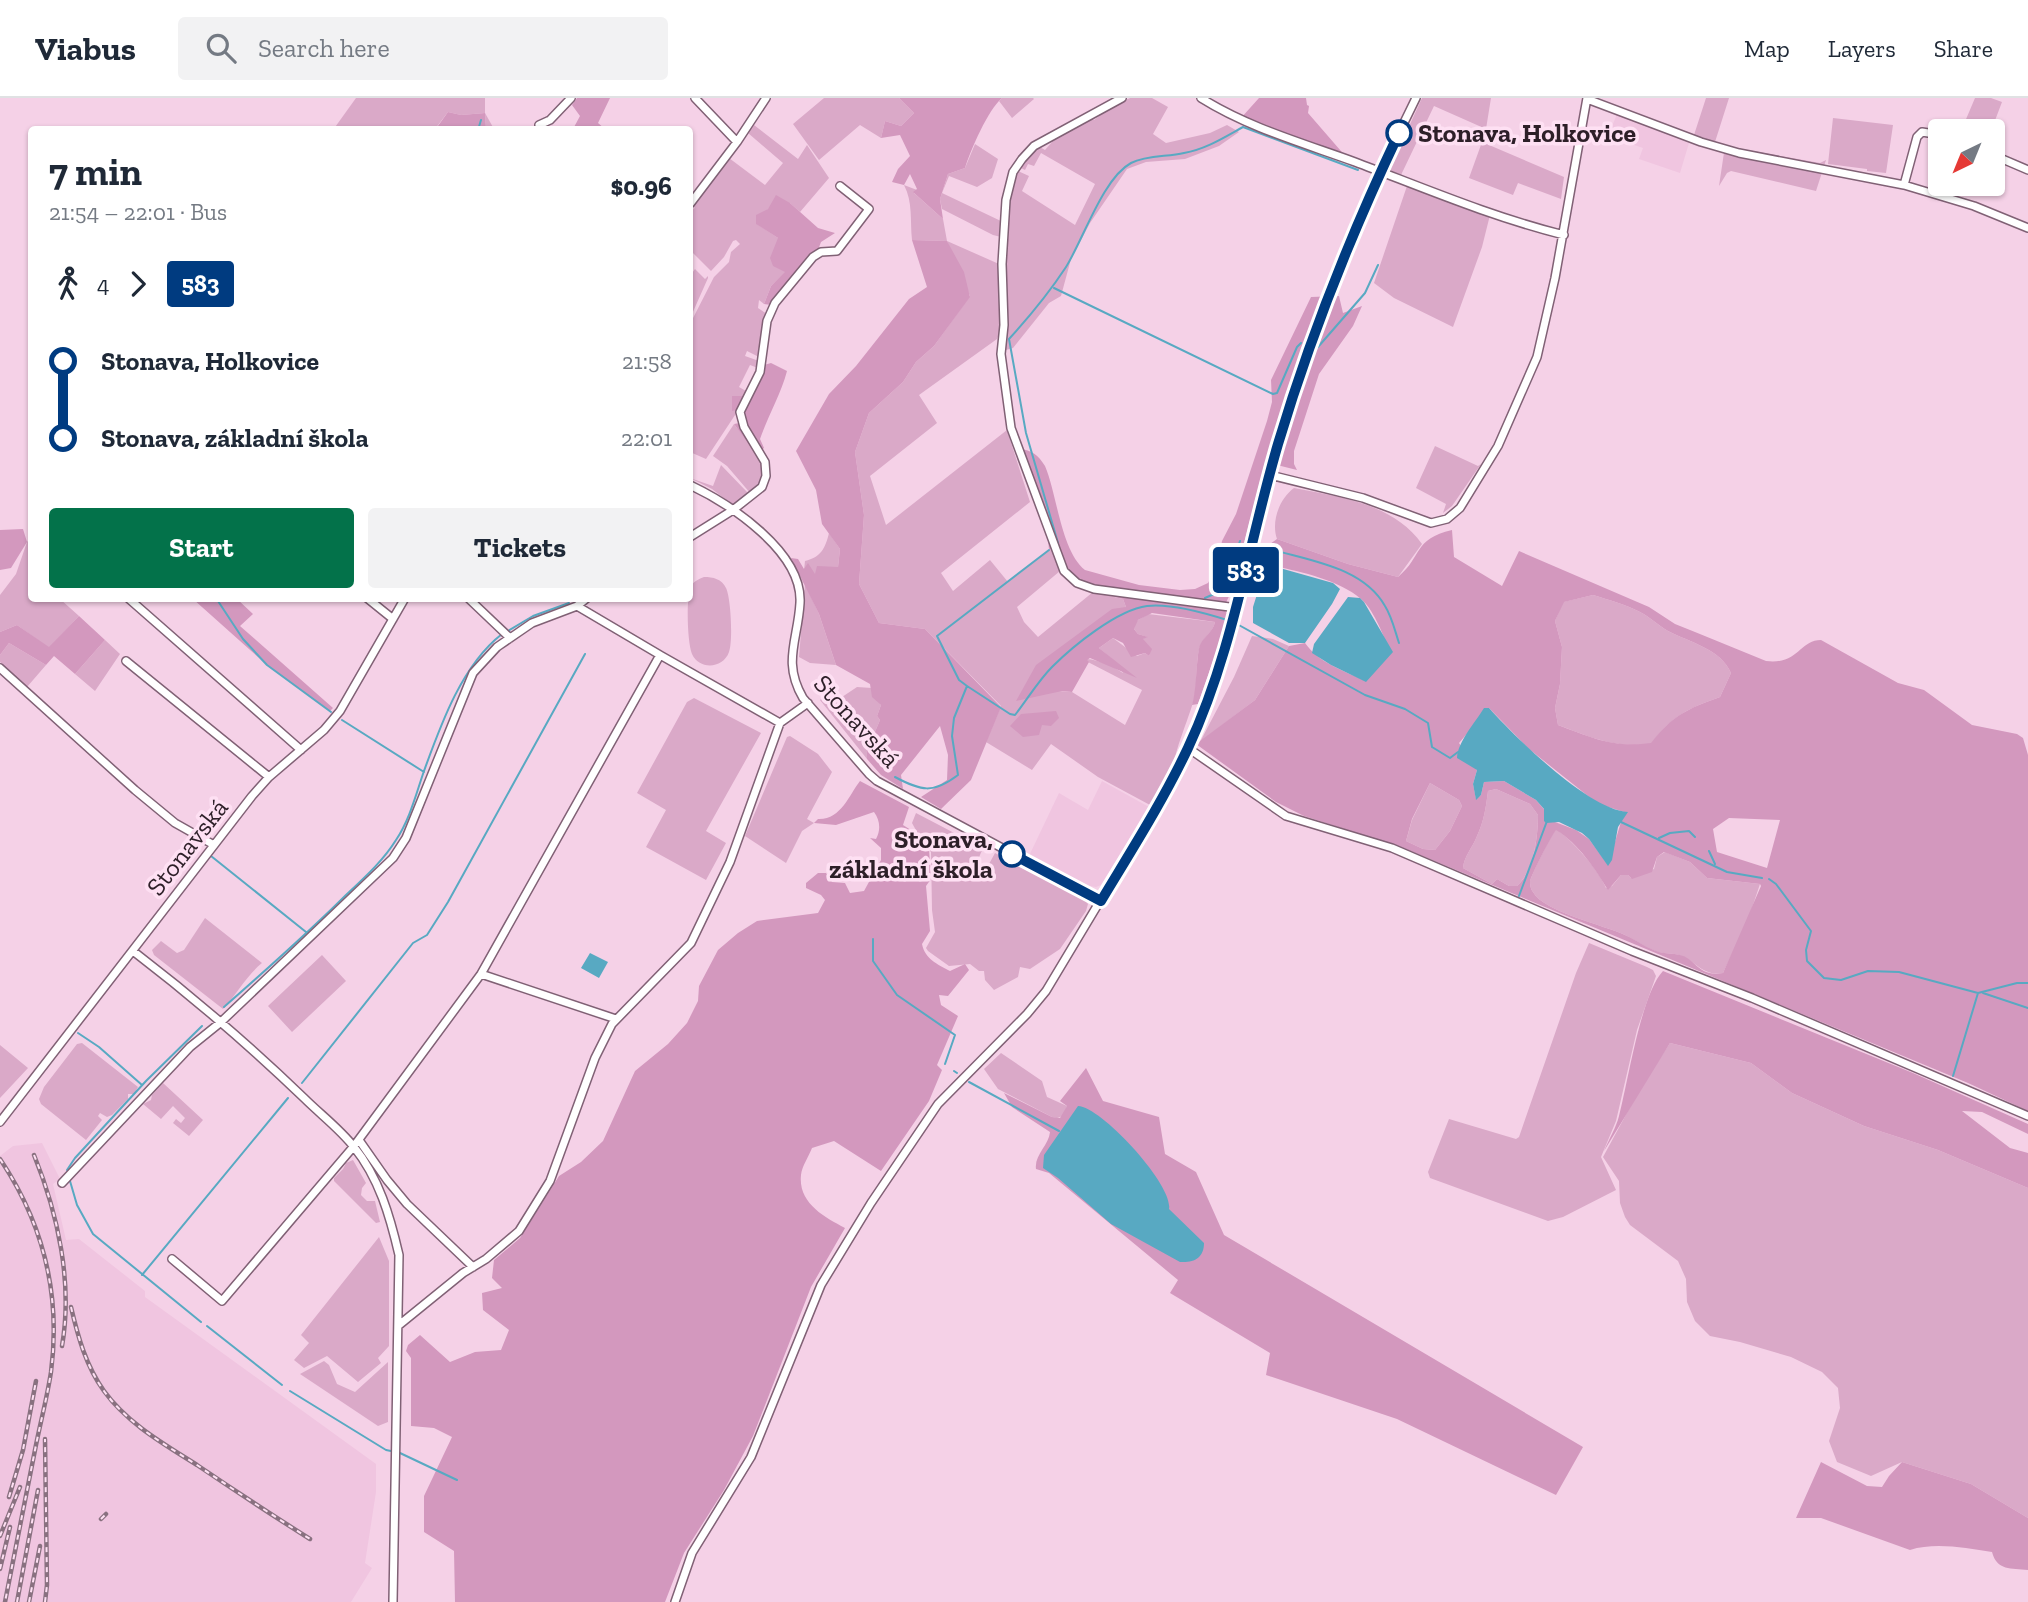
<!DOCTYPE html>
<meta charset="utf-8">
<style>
body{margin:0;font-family:"Zilla Slab",serif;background:#f2f2f3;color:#1f2937;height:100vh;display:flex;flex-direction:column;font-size:26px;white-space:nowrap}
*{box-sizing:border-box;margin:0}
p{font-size:23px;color:#747a83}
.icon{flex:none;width:38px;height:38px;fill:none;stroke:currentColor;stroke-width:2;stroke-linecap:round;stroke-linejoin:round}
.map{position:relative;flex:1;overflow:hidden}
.side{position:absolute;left:28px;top:28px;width:665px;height:476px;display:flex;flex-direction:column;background:#fff;border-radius:7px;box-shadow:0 2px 5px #0004}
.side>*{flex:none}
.badge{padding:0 14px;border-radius:5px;font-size:24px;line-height:46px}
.needle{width:46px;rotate:223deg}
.tools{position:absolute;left:1928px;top:21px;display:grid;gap:14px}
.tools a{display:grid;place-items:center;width:77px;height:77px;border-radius:7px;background:#fff;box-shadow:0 2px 5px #0004;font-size:35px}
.map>.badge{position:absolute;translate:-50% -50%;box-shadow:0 0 0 4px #fff}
.legs{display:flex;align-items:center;gap:10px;height:77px;padding:0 21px;font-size:23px}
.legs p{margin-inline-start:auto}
.overview{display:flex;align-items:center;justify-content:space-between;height:119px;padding:0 21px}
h1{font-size:38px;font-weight:800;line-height:52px}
.primary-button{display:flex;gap:14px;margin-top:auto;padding:14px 21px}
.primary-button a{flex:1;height:80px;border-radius:7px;background:#03724a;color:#fff;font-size:28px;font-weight:800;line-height:80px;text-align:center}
.primary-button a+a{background:#f2f2f3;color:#1f2937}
ul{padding:0 21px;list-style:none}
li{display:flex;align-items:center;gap:24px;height:77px;font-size:26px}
li i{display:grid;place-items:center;width:10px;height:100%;margin:0 9px;background:currentColor}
li i::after{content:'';width:18px;height:18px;margin:-9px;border:5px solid;border-radius:50%;background:#fff}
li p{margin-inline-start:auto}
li:first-child i{background:linear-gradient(#0000 50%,currentColor 0)}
li:last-child i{background:linear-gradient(currentColor 50%,#0000 0)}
header{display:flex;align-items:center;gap:42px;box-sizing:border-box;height:98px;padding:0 35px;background:#fff;border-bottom:2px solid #e0e1e3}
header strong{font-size:33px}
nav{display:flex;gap:38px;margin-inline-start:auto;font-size:24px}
.search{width:490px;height:63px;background:#f2f2f3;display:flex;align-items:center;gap:18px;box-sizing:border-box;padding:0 24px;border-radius:7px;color:#747a83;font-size:26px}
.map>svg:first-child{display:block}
.built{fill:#f0c5e0}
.green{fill:#daa9c8}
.forest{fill:#d398be;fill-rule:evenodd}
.water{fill:#58a9c2}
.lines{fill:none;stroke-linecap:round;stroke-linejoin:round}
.stream{stroke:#58a9c2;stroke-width:2}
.minor-casing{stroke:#806175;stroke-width:10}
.minor{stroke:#fff;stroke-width:7}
.rail-casing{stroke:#897180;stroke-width:4.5}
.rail{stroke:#fee0f3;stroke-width:2;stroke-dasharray:5;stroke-linecap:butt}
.line-1-casing{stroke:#fff;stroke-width:16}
.line-1{stroke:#003b80;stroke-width:10}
.stop-1-dot{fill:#fff;stroke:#003b80;stroke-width:3.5}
.labels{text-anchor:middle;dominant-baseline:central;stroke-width:7;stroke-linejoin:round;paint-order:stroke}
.stop-label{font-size:26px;font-weight:bold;fill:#2d1f28;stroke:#fee0f3;text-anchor:start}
.street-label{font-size:26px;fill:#2d1f28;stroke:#fee0f3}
</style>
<header>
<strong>Viabus</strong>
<div class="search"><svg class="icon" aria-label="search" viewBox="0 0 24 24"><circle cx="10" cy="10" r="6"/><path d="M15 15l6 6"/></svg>Search here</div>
<nav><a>Map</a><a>Layers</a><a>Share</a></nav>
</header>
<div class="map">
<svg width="2028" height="1504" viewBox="0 0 2028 1504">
<rect width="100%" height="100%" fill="#f5d1e7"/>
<path class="built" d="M1617,16L1689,45L1680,75L1639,61L1643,50L1608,38Z
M1102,683L1149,709L1101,787L1096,789L1079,786L1028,760L1059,695L1088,712Z
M42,1045L60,1081L53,1086L66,1142L79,1141L145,1193V1199L376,1366V1394L365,1465L372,1470L351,1504H0V1058L13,1048Z"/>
<path class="green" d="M356,0H485V15L494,31H486L485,15L461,17L448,14L435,31L333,32Z
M824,0H899L914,15L901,28L885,23L881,40L860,27L819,62L793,26Z
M1002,0H1033L1034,1L1012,20L999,3Z
M1130,0H1152L1168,9L1153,36L1166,45L1210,35L1227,27L1239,34L1219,48L1185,61L1146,64L1127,71L1090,125L1071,161L1061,198L1049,205L1013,250L1006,252L1002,169L1010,86L1018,73L1029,78L1022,93L1075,127L1095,86L1041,55L1034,68L1028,66L1025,72L1019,69L1038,48L1045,52L1052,44L1050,43L1091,19L1094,22L1102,16L1101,13Z
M1422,0H1491L1486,31L1434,8L1401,77L1388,71V65L1400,48Z
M1706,0H1729L1715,44L1694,37Z
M1975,0H1991L2002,4L1991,33H1961Z
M1833,20L1893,27L1886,75L1867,73V71L1828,66Z
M754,27L798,61L807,47L829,80L800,114L790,105L768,111L757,126L778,140L786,174L771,188L764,206L759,202L758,210L767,216L759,259L747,253L745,258L759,263L758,270L750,267L739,289L746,293L744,299L733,298L739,311L706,361L690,354V226L714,179L729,164L731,154L740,146L736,142L733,143L724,159L711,173L690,152V112L695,110L693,108L729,60L765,87L783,65L748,35Z
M1482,44L1564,79L1561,101L1518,85L1513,97L1469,80Z
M975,46L998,61L992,80L977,89L949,78L942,95L1003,124L1001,139L993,137L942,111L940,101L948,76L965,70Z
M1725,48L1820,65L1826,62L1816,93L1731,73L1727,75L1719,88Z
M904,87L917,92L914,95L943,121L947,143L999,166L1001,231L997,241L919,297L937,325L870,378L886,427L1007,332L1030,404L941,475L953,493L990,462L1008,484L1051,451L1060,473L1017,509L1024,524L1038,539L1093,494L1123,501L1126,509L1059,593L1072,594L1125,627L1142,592L1086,563L1087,561C1099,562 1113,568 1123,575L1119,567L1099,550L1113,540L1137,558L1145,555L1149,558L1151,551L1142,541L1147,539L1138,536L1134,531L1135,524L1148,516L1215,524C1213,534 1205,538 1201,546C1195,558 1198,586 1194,601C1191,614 1174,655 1175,663L1150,707L1098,679L1051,646L1032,672L986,644L1001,608L925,531L879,525L859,486L864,417L855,354L869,315L903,284L916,264L934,248L970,198L947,143L912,142C910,123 913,104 904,87Z
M1407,88L1490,117L1482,149L1453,229L1394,200L1374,185Z
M695,171L705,181L708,178V180L692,216L690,215V178Z
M734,326C750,348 780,372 751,396L727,368L713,358Z
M1435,348L1478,368L1481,366L1452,408L1443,415L1446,406L1416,390Z
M721,367L748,395L734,408L712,391L690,380L713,388Z
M1294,390C1339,399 1393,405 1422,446L1398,479L1348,466L1277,441C1271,424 1279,401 1294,390Z
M829,435L840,451L838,469L815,477L804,472L805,463C821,459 825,451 829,435Z
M31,439L32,500L60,501L79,518L49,550L17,527L0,534V497L16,476L27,444Z
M704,479C713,479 722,481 726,490C731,500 733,544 729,554C723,571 699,572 692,556C687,544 686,497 691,488C694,483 699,481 704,479Z
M805,486L819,516L836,567L810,565L799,559Z
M1593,497C1609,502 1625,506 1640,514C1650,519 1658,527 1668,533C1689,544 1721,551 1731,575L1720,599C1687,611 1673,617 1651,646C1613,650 1593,640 1558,627L1555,610L1560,586L1562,549L1555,523L1563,504Z
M1252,538L1273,541L1289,548L1255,602L1200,644L1234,579Z
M105,542L120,556L95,593L75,576Z
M9,545L46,567L27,589L0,564V557Z
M857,589L872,590V594L881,607L877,618L880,622L871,643L867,647V661L820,602L826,597L842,599Z
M694,600L761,635L706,733L726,745L706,782L646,749L666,712L637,695L687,604Z
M790,638L818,656L832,674L807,721L814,725L802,733L786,765L745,738L787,639Z
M1430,685L1459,702L1462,708L1450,733L1435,752L1423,751L1406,743L1412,722Z
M1496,691L1530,706L1538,717C1538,738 1534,773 1517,788H1509L1497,781L1492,786L1463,770C1464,758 1473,749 1477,738C1484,723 1486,709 1488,693Z
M916,715L983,750L974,771L983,777L995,755L1084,801L1088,806L1086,813L1060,851L1030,871L1020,869L1018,879L994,892L985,882L984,873H979L970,866L949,868L928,853L926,850L935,834L932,812L931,754L923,745L912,725Z
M1556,731C1572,742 1599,772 1606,790L1612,788L1621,777H1628L1631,780L1654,771L1657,759L1665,754L1690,764L1707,780L1760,786L1748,822L1723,875C1703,879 1695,862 1679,857C1673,855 1665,856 1658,854C1646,850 1636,842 1625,837C1604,827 1544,814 1533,794C1531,792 1530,787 1530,784C1530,779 1553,734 1556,731Z
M205,820L262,865C246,878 237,896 223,911L154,857L152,852L161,843L177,855L184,852Z
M1589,845L1647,869L1653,872L1656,878L1637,932L1616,1023L1601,1059L1616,1092L1563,1119L1548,1123L1430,1080L1428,1074L1449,1021L1516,1041L1519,1039L1576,875Z
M322,857L346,883L292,934L268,908Z
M82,945L138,989L134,996H128V1001L112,1017L107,1019L100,1015L98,1018L102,1022L86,1042L41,1006L39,1001L44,989L77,946Z
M1670,945L1751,965L1792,995L1864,1028L1938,1052L2028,1090V1420L1971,1386L1902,1364L1871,1378L1837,1364L1829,1343L1840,1310L1838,1290L1822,1274L1791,1259L1740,1244L1710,1238L1695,1223L1687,1204L1686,1181L1678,1163L1630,1127L1625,1119L1620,1105L1619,1083L1603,1059L1641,989Z
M0,947L28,970L0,1000Z
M1001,955L1042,983L1047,999L1067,1008L1063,1018L1057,1020L1052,1019L998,991L984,971Z
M163,985L203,1022L189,1038L173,1025L176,1021L181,1025L185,1020L173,1008L161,1021L143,1006L151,1002L152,997Z
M353,1062L366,1085L362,1090L361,1097L367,1103H375L380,1124L376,1125L334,1083V1080L343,1071L346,1065Z
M379,1139L389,1163V1248L378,1260L381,1265L358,1284L327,1258L304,1270L294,1262L309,1245L301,1237Z
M324,1263L329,1267L337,1286L355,1294L388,1264V1324L378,1328L300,1276Z"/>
<path class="forest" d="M577,0H610L598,25L605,31H573L580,18L572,7Z
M899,0H1002C988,12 971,51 965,70L948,76L940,101L943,121L913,94L917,91L910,76L904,87L892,84L898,71L910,58L900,37L881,40L885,23L901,28L914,15Z
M1259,0H1306L1307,7L1309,8L1308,15L1347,60L1241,20Z
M448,14L461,17L485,15L486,31L435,32Z
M776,97L790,105L818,130L835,135L821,144L815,160L778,208L764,206L771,188L785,174L773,168L770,160L778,140L756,126V117L768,111Z
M912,142L947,143L964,174L970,199L934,248L916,264L903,284L869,315L855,354L864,417L859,486L879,525L925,531L1001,609L971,682L941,711L921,699L947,682L948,657L940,628L901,677L903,691L881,677L867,661V647L871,643L880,622L877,618L881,607L872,599L870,586L836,567L819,516L791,460L798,461L804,471L808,465L815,476L817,468L838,469L840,451L822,426L816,392L796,353L829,296L856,268L909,201L927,189Z
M1339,198L1343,215L1362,208L1353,228L1319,276L1294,353V366L1297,372L1265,364L1232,492L1223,511L1229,517L1198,606L1192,607C1197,592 1196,558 1200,547C1204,538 1213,534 1215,524L1152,515L1138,522L1134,531L1138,536L1148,539L1143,541L1152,551L1149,558L1145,555L1131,559L1123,545L1113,540L1099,550L1137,580L1090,560L1087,562L1089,564L1072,594L1062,593L1016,603L1036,567L1112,511L1126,509L1123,501C1081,490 1069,495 1051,451L1049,452L1046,418L1019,351C1032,352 1038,357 1045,368C1057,396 1061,453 1085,472L1139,487L1180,492L1195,491L1208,485L1218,466L1222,443L1236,416L1267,323L1272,304L1271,282L1311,199Z
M771,265L787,273C781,296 768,318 760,341L764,350L756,356L734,326L745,324L744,310L732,313V298H744L764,267Z
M23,431L27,444L11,470L0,472V432Z
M1452,432L1454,459L1502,488L1519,453L1649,509L1675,526L1695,534L1766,563C1799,567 1799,542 1821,542L1898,585L1924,592L1972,627L2017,636L2023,640L2028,657V1013L1968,985L1401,749L1304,718L1276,704L1196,646L1255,602L1289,548L1305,545C1319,565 1344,573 1366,583L1388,549C1382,534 1373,511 1361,501C1339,482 1302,474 1274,468L1270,446L1277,441L1348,466L1398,479C1423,458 1413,441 1452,432ZM1593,497C1609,502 1625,506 1640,514C1650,519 1658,527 1668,533C1689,544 1721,551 1731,575L1720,599C1687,611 1673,617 1651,645C1613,650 1593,640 1558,627L1555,610L1560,586L1562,549L1555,523L1564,504ZM1489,610L1529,651L1588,698L1599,706L1624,714L1608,767L1589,741L1576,732L1555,724L1536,702L1504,683L1484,684L1481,697L1476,701L1473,686L1477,672L1459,645ZM1430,685L1459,702L1462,708L1450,733L1435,752L1423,751L1406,743L1412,721ZM1496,691L1530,706L1538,717C1538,739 1534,773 1517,788H1509L1497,781L1492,786L1463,770C1464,758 1473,749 1477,738C1484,723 1486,709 1488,693ZM1729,720L1780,722L1767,770L1717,754L1713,731ZM1556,732C1578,745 1596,772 1608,792L1621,777H1628L1632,781L1652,774L1657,759L1664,754L1690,764L1707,780L1760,786L1761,788L1723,875C1699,880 1695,860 1680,857C1673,855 1666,856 1659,854C1646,850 1637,842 1625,837C1604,827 1544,814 1533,794C1531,792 1530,787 1530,784C1530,779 1553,735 1556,732Z
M193,501H237L253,516L240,528L333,610L330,613L268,568Z
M79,518L105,542L75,576L54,558L46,567L9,545L0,557V534L17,527L49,549Z
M1056,613L1059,620L1051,628L1042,627L1039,637L1023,639L1010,628L1021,616Z
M860,683L909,709L903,727L914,734L915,742L929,751L931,781L926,788L930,833L922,846C925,861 937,866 950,873L965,866L969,872L948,898L939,897L941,907L958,918L937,967L942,972L929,1003L881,1073L834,1043L812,1050C809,1058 802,1068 801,1077C798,1105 824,1119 845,1130L811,1189L753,1338L724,1392L684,1455L665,1504H455L454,1453L424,1434V1398L452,1339L434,1330L411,1328V1260L406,1253L408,1247L420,1237L450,1264L475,1254L501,1252L509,1232L483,1212L482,1195L502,1190L492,1180L494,1162L520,1140L559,1078L581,1064L603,1043L635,973L668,946L687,925L698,903L699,888L718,852L738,835L757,823L818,815L825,802L821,797L806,790V785L818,775H826L832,784L845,785L850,795L864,793L881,762V750L870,740L876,741C881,732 880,722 874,714L836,727L814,725L818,721C841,722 849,697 860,683Z
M1663,873L1913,975L2028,1026V1036L1982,1014L1962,1013L2010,1050L2028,1055V1090L1938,1052L1864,1028L1792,995L1751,965L1670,945L1604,1053C1609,1041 1616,1030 1619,1018C1628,984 1641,896 1663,873Z
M1086,970L1103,1003L1159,1019L1165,1056L1196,1074L1224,1137L1583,1349L1556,1397L1397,1321L1266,1277L1270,1255L1170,1195L1178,1182L1049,1075L1036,1071C1034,1057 1049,1047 1050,1034L1012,1009L1004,995L1052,1019L1060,1020L1067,1008L1060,1003Z
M1821,1364L1867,1388L1882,1389L1889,1378L1902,1364L1971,1386L2028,1420V1472C2011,1470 1997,1473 1992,1454C1966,1450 1935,1444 1910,1452L1821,1420H1796Z"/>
<path class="water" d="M1269,467L1333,485L1340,491L1332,506L1305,545H1289L1253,525V509L1265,471Z
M1348,499L1360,500L1364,504L1393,554L1366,584L1331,567L1312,555L1314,546Z
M1484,610H1489C1515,639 1589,712 1628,714L1618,729L1612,762L1608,768L1589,741L1582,735L1559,724L1546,725L1544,723V711L1536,702L1504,683L1484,684L1481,697L1476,702L1473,686L1477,672L1457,660C1458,643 1475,625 1484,610Z
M590,855L608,864L599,880L581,870Z
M1078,1008C1102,1009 1174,1088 1169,1111L1204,1145C1204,1160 1194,1165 1180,1164L1111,1126L1058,1080L1043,1070L1044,1057Z"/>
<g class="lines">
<path class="stream" d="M478,32L481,22
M1054,190L1273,296L1277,295L1297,249L1301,245
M1318,249L1365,195L1378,167
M1058,445L1026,335L1009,241C1030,218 1049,195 1066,169C1083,142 1103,80 1131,65C1147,57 1167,59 1184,55C1206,51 1223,40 1243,29L1358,72
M1270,451C1310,463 1363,469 1385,508C1392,519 1395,533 1399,545
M216,500L243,541L267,567L331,614
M1205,500L1223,492L1240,443
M1237,526L1365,597L1405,611L1428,625L1432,649L1450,660L1458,654
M508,533L533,518L569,505
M967,588L959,582L937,538L1049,452
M342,622L424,674
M895,679C921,693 933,696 958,677L952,638L954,620L967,588L1010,616L1015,617C1027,602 1038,583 1052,569C1073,548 1117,512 1147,508C1171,505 1205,515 1227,522
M1621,724L1727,774L1762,780
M1659,740L1670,735L1689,733L1695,739
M1709,753L1715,766
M211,758L306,834
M1769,781L1776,786L1811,833L1806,852L1807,863L1824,880L1841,882L1868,873L1899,874L1978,895L2017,885H2028
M1519,798L1547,723
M873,841V863L897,897L955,937L945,966
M1983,895L2028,910
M224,909C266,872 307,836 346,797C364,780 383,763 396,742C410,721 416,696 424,673C441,626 462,567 502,536
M78,935L99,949L142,987
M954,973L957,975
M1953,978L1978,895
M969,984L1059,1033
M302,985L413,845L427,837L448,804L585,556
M67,1072L75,1060L146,983L202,928
M70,1083L77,1107L93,1136L201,1224
M142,1177L288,1000
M207,1228L282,1287
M290,1293L386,1352L391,1353
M400,1355L457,1382"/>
<defs>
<path id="minor" d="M695,0L737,44
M1122,0L1034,48L1022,61L1013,74L1006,102L1002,166L1004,227L1001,256L1011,330L1064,473L1077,485L1094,491L1237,510
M1201,0C1249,30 1303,45 1355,64C1424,90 1492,119 1564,137
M1587,1L1701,44L1739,55L1904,87L1974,108L2028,130
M539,27L550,22L571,0
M1993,57L2028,72
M1904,87L1917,39L1922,34L1941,37
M690,106L737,44L766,0
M1270,377L1363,400L1431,425L1447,421L1460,410L1498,348L1537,259L1555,180L1587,0
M690,387C730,406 803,454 800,505C798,542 782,564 803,600L869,676L877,683L1101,803
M690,439L733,412L762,389L766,378L765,364L744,329L740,314L760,274L767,223L775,205L813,159L821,154L837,153L869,111L840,88
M128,500L301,652
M367,500L393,521
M468,500L510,540
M577,508L660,557
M126,563L269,679
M0,570L135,692L175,725L214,747
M1188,650L1286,718L1392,750L1632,853L1752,900L2028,1018
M133,853C193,899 250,948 304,1000C320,1016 340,1031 354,1049C379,1080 390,1118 399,1157L393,1504
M481,876L616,921
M0,1024L252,698L269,679L324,632L340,613L405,500
M359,1042L387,1082L407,1106L473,1169
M62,1085L190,949L221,924L393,760L406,740L473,575L497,549L532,525L577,508L587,500
M172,1161L222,1203L354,1048L481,876L660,557L780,625L808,605
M399,1227L463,1175L486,1161L519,1133L550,1083L595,960L612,926L691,845L730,764L780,625
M675,1504L692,1455L751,1359L821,1187L871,1105L938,1006L1027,916L1046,893L1151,718L1188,650L1230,534L1278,347L1323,208L1375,84L1416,0"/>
</defs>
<use href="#minor" class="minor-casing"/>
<use href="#minor" class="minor"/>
<defs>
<path id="rail" d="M34,1057C58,1116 73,1185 62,1248
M0,1061C43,1125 61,1197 51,1274C47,1300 40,1326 35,1352C25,1403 15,1453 5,1504
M71,1209C78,1239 86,1268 104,1293C128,1326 164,1346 197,1367C234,1392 272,1417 310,1441
M9,1399L23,1352L36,1283
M101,1421L106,1416
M0,1438L20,1389
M0,1471L10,1429
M17,1504L38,1392
M29,1504L40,1448
M45,1504L47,1487L45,1341"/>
</defs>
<use href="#rail" class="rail-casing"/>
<use href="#rail" class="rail"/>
</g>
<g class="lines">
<defs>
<path id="line-1" d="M1012,756L1101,803C1131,753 1163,703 1188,650C1233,554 1248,448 1278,346C1310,239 1351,136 1399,35"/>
</defs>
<use href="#line-1" class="line-1-casing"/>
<use href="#line-1" class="line-1"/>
</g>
<g class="stop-1-dot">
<circle cx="1399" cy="35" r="12"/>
<circle cx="1012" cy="756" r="12"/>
</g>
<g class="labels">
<g class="stop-label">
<text x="1418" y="35">Stonava, Holkovice</text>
<text x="993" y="741" text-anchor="end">Stonava,<tspan x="993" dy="30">základní škola</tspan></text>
</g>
<g class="street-label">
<text transform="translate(857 623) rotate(48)">Stonavská</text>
<text transform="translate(187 749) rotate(-52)">Stonavská</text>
</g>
</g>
</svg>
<div class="tools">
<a><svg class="needle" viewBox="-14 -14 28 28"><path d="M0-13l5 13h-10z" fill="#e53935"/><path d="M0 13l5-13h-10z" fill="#747a83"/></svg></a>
</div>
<b class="badge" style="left:1246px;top:472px;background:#003b80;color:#fff">583</b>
<section class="side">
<div class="overview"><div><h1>7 min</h1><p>21:54 – 22:01 · Bus</p></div><b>$0.96</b></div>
<div class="legs"><svg class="icon" aria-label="walk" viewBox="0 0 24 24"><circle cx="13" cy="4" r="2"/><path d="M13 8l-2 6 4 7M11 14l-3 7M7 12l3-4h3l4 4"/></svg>4<svg class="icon" aria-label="forward" viewBox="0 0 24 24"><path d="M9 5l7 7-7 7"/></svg><b class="badge" style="background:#003b80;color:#fff">583</b></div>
<ul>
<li><i style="color:#003b80"></i><b>Stonava, Holkovice</b><p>21:58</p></li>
<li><i style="color:#003b80"></i><b>Stonava, základní škola</b><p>22:01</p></li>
</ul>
<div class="primary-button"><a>Start</a><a>Tickets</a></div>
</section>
</div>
